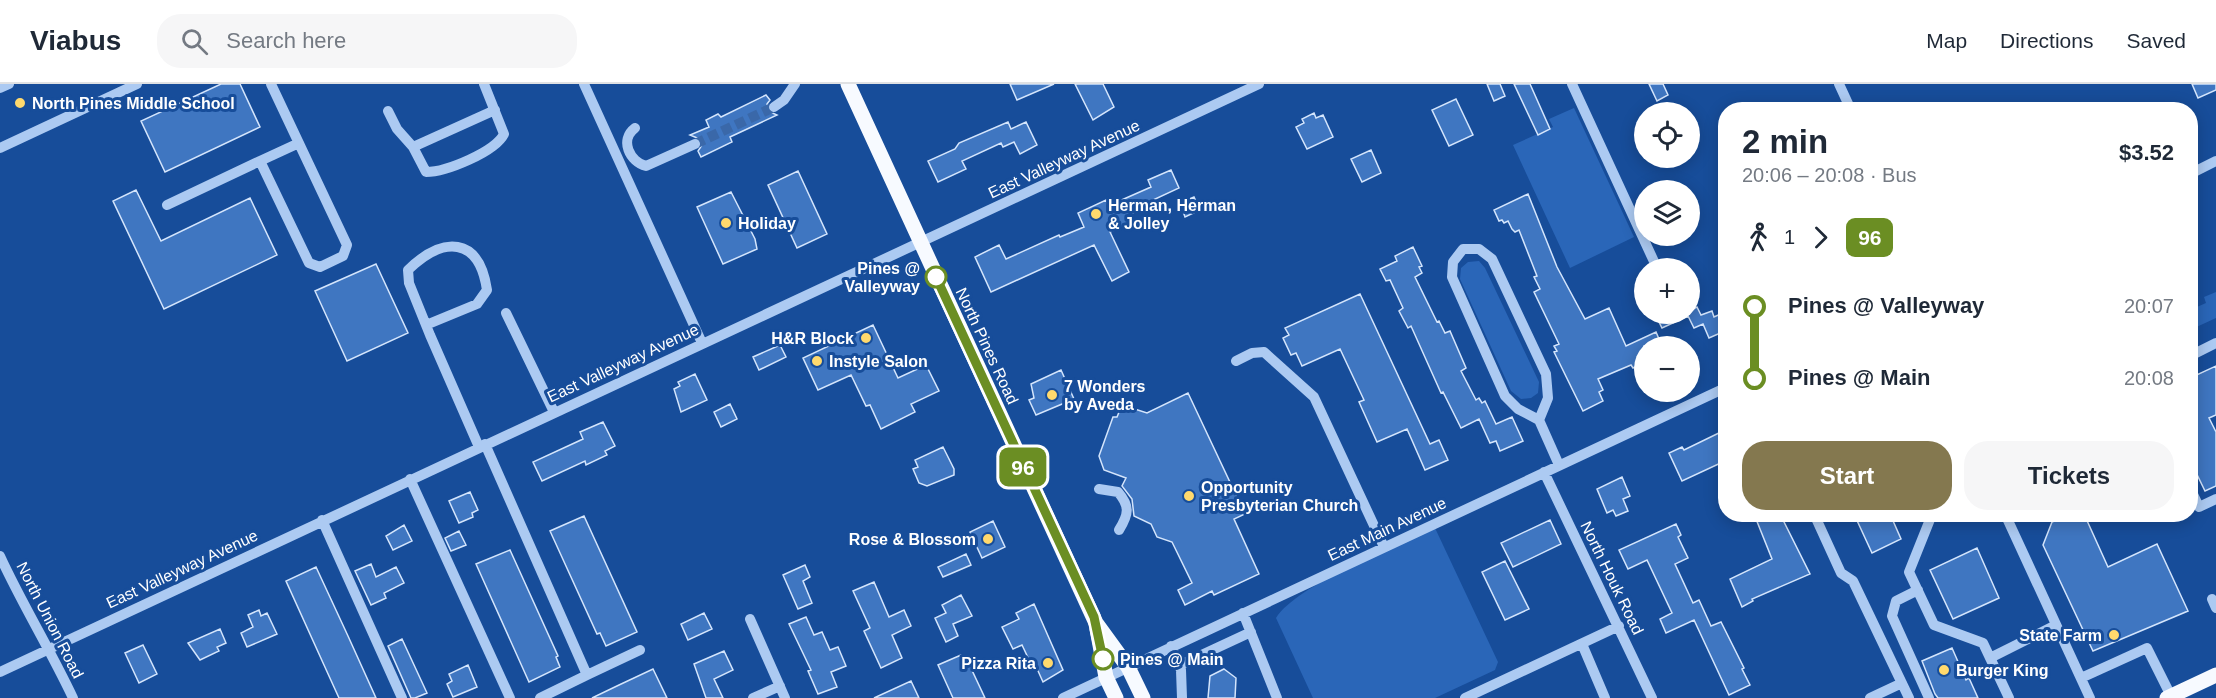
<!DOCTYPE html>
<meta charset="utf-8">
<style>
body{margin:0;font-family:Helvetica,sans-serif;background:#f6f6f7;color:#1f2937;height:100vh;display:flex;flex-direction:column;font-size:22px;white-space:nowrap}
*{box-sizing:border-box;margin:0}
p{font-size:20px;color:#747a83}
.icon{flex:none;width:33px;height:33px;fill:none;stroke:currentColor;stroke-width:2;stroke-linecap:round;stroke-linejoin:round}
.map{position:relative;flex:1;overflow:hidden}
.side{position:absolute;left:1718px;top:18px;width:480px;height:420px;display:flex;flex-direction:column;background:#fff;border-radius:24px;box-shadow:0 3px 15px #0003}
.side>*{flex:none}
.badge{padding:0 12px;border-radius:9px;font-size:21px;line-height:39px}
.controls{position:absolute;left:1634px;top:18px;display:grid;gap:12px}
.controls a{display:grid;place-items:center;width:66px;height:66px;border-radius:50%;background:#fff;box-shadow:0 3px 15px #0003;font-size:30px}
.map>.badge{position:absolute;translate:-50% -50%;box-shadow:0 0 0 3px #fff}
.legs{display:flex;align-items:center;gap:9px;height:66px;padding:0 24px;font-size:20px}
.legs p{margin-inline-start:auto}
.headline{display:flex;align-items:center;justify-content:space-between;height:102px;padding:0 24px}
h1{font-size:33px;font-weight:700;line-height:45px}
.button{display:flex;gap:12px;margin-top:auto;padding:12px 24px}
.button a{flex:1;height:69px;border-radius:24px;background:#84784f;color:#fff;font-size:24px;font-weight:700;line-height:69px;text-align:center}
.button a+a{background:#f6f6f7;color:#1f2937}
ul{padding:0 24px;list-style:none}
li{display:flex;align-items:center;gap:21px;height:72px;font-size:22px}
li i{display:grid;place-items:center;width:9px;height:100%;margin:0 8px;background:currentColor}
li i::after{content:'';width:15px;height:15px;margin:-8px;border:4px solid;border-radius:50%;background:#fff}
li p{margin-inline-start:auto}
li:first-child i{background:linear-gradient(#0000 50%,currentColor 0)}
li:last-child i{background:linear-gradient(currentColor 50%,#0000 0)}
header{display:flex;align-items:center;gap:36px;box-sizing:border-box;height:84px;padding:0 30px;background:#fff;border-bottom:2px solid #e0e1e3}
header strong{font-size:28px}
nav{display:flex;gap:33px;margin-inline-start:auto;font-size:21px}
.search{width:420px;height:54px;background:#f6f6f7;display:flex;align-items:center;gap:15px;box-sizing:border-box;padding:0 21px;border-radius:24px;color:#747a83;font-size:22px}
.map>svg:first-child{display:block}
.green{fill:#2a66b8}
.building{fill:#3f76c1;stroke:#d4e5fc;stroke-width:1.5}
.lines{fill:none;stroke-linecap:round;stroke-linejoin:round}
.minor-tunnel{stroke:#3a68a9;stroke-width:10;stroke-dasharray:10 5;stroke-linecap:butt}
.minor{stroke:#accaf2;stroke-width:10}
.major{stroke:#f7faff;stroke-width:15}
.line-1-casing{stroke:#fff;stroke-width:14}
.line-1{stroke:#6b8e23;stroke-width:9}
.poi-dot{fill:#ffd96d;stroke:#174d9a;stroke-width:2}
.stop-1-dot{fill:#fff;stroke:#6b8e23;stroke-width:3}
.labels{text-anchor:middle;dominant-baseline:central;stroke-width:6;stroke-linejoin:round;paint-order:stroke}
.poi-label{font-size:16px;font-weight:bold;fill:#fff;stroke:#174d9a;text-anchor:start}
.street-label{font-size:16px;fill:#fff;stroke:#174d9a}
.stop-label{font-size:16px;font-weight:bold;fill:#fff;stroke:#174d9a;text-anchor:end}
</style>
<header>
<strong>Viabus</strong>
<div class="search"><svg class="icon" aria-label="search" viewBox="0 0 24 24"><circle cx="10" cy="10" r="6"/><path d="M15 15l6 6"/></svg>Search here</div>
<nav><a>Map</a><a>Directions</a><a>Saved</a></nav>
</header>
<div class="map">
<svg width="2216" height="614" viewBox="0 0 2216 614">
<rect width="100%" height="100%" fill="#174d9a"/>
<path class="green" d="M1574,24L1634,153L1570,184L1513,61L1553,43L1549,35Z
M1479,177L1485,184L1539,298L1538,309L1531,314L1521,315L1511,307L1460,195L1461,184L1468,178Z
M2216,208V234L2190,246V226L2206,219L2204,213Z
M1435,444L1498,578L1495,586L1435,614H1313L1276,534C1297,501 1396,462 1435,444Z"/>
<path class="building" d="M221,0H240L260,43L165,88L141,37Z
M1010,0H1054L1017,16Z
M1075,0H1103L1114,23L1093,36Z
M1487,0H1500L1505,12L1494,17Z
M1514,0H1530L1550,45L1538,51Z
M1649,0H1663L1668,11L1657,17Z
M2192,0H2216V6L2198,14Z
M766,11L770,16L767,20L768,27L777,31L730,53L732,58L701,73L698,67L702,61V56L690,51L709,43L706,36L718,30L721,33Z
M1456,15L1473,51L1449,62L1432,26Z
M1314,29L1316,34L1323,31L1333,53L1307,65L1296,43L1304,39L1302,35Z
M1008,38L1011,45L1026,38L1037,61L1020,70L1014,58L1003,63L1001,59L962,77L966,85L938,98L928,77L955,65L959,59Z
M1371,66L1381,89L1362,98L1351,75Z
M1171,86L1179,104L1136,124L1137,127L1126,132L1129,140L1110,148L1129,188L1112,197L1094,161L991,208L975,173L999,161L1006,175L1059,151L1060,153L1084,143L1078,129L1106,116L1108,122L1151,103L1148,96Z
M798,87L827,150L797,164L768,101Z
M136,106L161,157L250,114L277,171L164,225L113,117Z
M731,108L755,155L757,165L723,180L697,123Z
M1528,110L1557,183L1585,235L1609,224L1626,262L1656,248L1662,262H1644V279L1633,284L1631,281L1598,295L1603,306L1599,308L1603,317L1583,327L1554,268L1557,267L1554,262L1559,260L1534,208L1540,205L1534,193L1537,192L1519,146L1515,148L1512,145L1508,137L1504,139L1502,136L1499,137L1494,126Z
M1194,113L1200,126L1185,133L1180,119Z
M1413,163L1422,182L1419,183L1422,189L1415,193L1437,238L1439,237L1445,249L1450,247L1466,284L1461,287L1476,316L1479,314L1482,319L1485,317L1496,340L1512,333L1523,357L1500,367L1496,357L1490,359L1479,335L1461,344L1443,308L1441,309L1411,242L1408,244L1399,227L1403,224L1390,196L1386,197L1380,185L1397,177L1395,172Z
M376,180L408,249L347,277L315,207Z
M1360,210L1430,360L1439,356L1448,376L1425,386L1407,345L1377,358L1359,318L1364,316L1340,265L1302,282L1296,269L1291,271L1283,254L1289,251L1285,244Z
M1697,223L1701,231L1712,227L1714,233L1725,228V247L1709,254L1703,240L1694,244L1688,232L1662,244L1655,230H1689V227Z
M873,241L898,294L926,281L939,307L911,320L915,328L881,345L870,321L866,322L851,291L818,306L803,274Z
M780,261L786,273L759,286L753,273Z
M2216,282V331L2209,334L2216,348V402L2205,407L2190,376V294Z
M1061,286L1074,315L1036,331L1029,316L1034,314L1031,300Z
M695,290L707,316L681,328L674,305L680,302L678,298Z
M1188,309L1245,430L1234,435L1259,490L1214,511L1212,507L1185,521L1178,506L1192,499L1172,458L1157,453L1151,440L1134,432L1132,415L1122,402L1126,394L1104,386L1099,372L1113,333H1117L1122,321L1147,329Z
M730,320L737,335L721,343L714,328Z
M603,338L615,362L605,367L607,371L586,381L585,377L542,397L533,378L583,355L580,348Z
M1725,346V377L1682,397L1669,369L1682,363L1684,366Z
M943,363L954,385V391L927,402L919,399L913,385L918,383L915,376Z
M1622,393L1630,412L1623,415L1628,427L1616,432L1613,426L1607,429L1597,405Z
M470,408L478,426L472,429L473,433L459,439L449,417Z
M1754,430H1780L1810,490L1752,515L1753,517L1742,523L1730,495L1772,475Z
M1854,430H1890L1901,455L1872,469Z
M2070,430H2084L2108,483L2157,460L2188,527L2093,567L2043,461L2052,438Z
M584,432L637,548L606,562L600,549L597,550L550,447Z
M1550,436L1561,460L1513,483L1501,459Z
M993,437L1005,463L982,474L970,448Z
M1676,440L1681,451L1678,453L1688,474L1675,480L1693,519L1699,516L1711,542L1721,538L1744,584L1742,585L1750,601L1729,611L1694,536L1666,549L1660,535L1672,529L1647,476L1628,485L1619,466Z
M404,441L412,457L393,466L386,452Z
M459,447L466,461L451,467L445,454Z
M1977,464L1999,514L1953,535L1930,486Z
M510,466L558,572L556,573L560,583L529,598L476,480Z
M966,470L971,481L943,493L938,483Z
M1505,477L1529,525L1505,536L1482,488Z
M371,480L376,493L396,483L404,499L384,509L386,514L371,521L355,487Z
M805,481L810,493L803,497L812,519L798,525L783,491Z
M316,483L348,552L376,614H339L324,581L286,497Z
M874,498L889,533L904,526L911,542L892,551L902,574L881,584L864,547L870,544L853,507Z
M961,511L972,532L953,540L958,552L946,558L935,534L946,529L942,521Z
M1034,520L1063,586L1043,598L1034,578L1031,580L1022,561L1013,565L1002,543L1019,535L1016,529Z
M259,526L261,532L267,529L277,550L247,563L241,549L253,543L248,531Z
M704,529L712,545L688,556L681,540Z
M806,533L814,551L822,548L830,566L838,563L846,582L831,588L837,603L818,610L808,587L811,586L789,540Z
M220,545L226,559L217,563L219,567L200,576L188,559Z
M402,555L427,609L415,614H411L388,562Z
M143,561L157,590L139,599L125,569Z
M1952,564L1966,596L1969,594L1978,614H1938L1935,610L1922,577Z
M724,567L733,586L714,595L723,614H706L694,580Z
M961,571L966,581L969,580L985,614H953L938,581Z
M468,581L477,603L453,613L447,600L452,597L449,590Z
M653,585L667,614H592L619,601Z
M1224,585L1236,594L1235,614H1208L1210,592Z
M911,597L919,614H874Z"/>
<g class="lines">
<path class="minor-tunnel" d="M695,60L774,23"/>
<path class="minor" d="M484,0L504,50C495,68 446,88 426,88L413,63L495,26
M584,0L702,259
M1572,0L1657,184
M1839,0L1851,26
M0,4L9,0
M774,23L784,16L795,0
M388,27L397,45L413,63
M635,44C619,56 630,78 646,82L695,60
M0,64L137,0
M260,77L299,59
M2190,90L2216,77
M167,121L260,77L309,179L320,183L343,172L347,161L271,0
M506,229L554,328
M426,241L477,220L487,206C479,152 443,152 408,186L409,199L430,251L479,363
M2190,272L2216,259
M1236,277L1252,269L1264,268L1314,313L1384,463
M1539,336L1548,314L1546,290L1492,175L1479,165H1463L1453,178L1452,193L1505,312L1518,325L1539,336L1559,381
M485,360L587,591L640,566
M1544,388L1652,614
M410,395L510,614
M2190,404L2199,423L2216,415
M1099,405L1118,408C1130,422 1129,430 1119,446
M1814,430L1841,489L1853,497L1909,614
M2005,430L2090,614
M1931,433L1909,488L1934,541L1983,559L2009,614
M322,436L402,614
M0,472C22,520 50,565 73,614
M1918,506L1896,517L1892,532L1929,614
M2212,515L2216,524
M1243,529L1277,614
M750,535L785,614
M1582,560L1605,614
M1171,562L1181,586L1182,614
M1990,574L2056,541
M1180,581L1251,548
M0,588L1259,0
M2081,594L2147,564L2171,612
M540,614L587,591
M753,614L780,602
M1063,614L1725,304
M1465,614L1619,542
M1870,614L1902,599"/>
<path class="major" d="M848,0L1096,539L1128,583L1143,614
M1097,545L1106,593L1116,614
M2167,614L2216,591"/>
</g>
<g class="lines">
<defs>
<path id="line-1" d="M936,193L1094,533L1103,575"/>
</defs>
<use href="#line-1" class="line-1-casing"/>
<use href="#line-1" class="line-1"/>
</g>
<g class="poi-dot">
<circle cx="20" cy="19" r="6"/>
<circle cx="1096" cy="130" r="6"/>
<circle cx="726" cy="139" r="6"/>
<circle cx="866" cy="254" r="6"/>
<circle cx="817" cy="277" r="6"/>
<circle cx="1052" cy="311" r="6"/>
<circle cx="1189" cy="412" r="6"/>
<circle cx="988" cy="455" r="6"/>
<circle cx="2114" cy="551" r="6"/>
<circle cx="1048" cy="579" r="6"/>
<circle cx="1944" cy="586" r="6"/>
</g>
<g class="stop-1-dot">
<circle cx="936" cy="193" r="10"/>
<circle cx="1103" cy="575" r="10"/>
</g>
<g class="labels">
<g class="poi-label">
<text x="32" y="19">North Pines Middle School</text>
<text x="1108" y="121">Herman, Herman<tspan x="1108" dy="18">&amp; Jolley</tspan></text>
<text x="738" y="139">Holiday</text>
<text x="854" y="254" text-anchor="end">H&amp;R Block</text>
<text x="829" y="277">Instyle Salon</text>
<text x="1064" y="302">7 Wonders<tspan x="1064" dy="18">by Aveda</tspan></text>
<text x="1201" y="403">Opportunity<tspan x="1201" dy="18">Presbyterian Church</tspan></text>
<text x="976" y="455" text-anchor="end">Rose &amp; Blossom</text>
<text x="2102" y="551" text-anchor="end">State Farm</text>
<text x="1036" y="579" text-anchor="end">Pizza Rita</text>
<text x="1956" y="586">Burger King</text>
</g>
<g class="street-label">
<text transform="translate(1064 75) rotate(-25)">East Valleyway Avenue</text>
<text transform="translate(987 262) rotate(65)">North Pines Road</text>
<text transform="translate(623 279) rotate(-25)">East Valleyway Avenue</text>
<text transform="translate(1387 445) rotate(-25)">East Main Avenue</text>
<text transform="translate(182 485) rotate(-25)">East Valleyway Avenue</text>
<text transform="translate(1612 494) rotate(64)">North Houk Road</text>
<text transform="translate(50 536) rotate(63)">North Union Road</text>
</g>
<g class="stop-label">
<text x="920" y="184">Pines @<tspan x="920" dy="18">Valleyway</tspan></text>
<text x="1120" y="575" text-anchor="start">Pines @ Main</text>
</g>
</g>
</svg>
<div class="controls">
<a><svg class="icon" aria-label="locate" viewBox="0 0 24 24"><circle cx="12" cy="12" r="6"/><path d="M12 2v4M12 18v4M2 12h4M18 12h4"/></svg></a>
<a><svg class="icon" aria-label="layers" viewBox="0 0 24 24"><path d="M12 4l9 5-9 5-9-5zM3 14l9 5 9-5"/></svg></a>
<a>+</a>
<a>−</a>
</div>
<b class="badge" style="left:1023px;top:383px;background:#6b8e23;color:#fff">96</b>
<section class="side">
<div class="headline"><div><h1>2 min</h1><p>20:06 – 20:08 · Bus</p></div><b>$3.52</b></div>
<div class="legs"><svg class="icon" aria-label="walk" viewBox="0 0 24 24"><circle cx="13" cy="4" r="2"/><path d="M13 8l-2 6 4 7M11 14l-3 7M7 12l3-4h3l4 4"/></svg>1<svg class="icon" aria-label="forward" viewBox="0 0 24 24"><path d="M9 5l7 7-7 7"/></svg><b class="badge" style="background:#6b8e23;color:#fff">96</b></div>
<ul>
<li><i style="color:#6b8e23"></i><b>Pines @ Valleyway</b><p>20:07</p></li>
<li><i style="color:#6b8e23"></i><b>Pines @ Main</b><p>20:08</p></li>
</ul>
<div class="button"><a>Start</a><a>Tickets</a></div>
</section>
</div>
